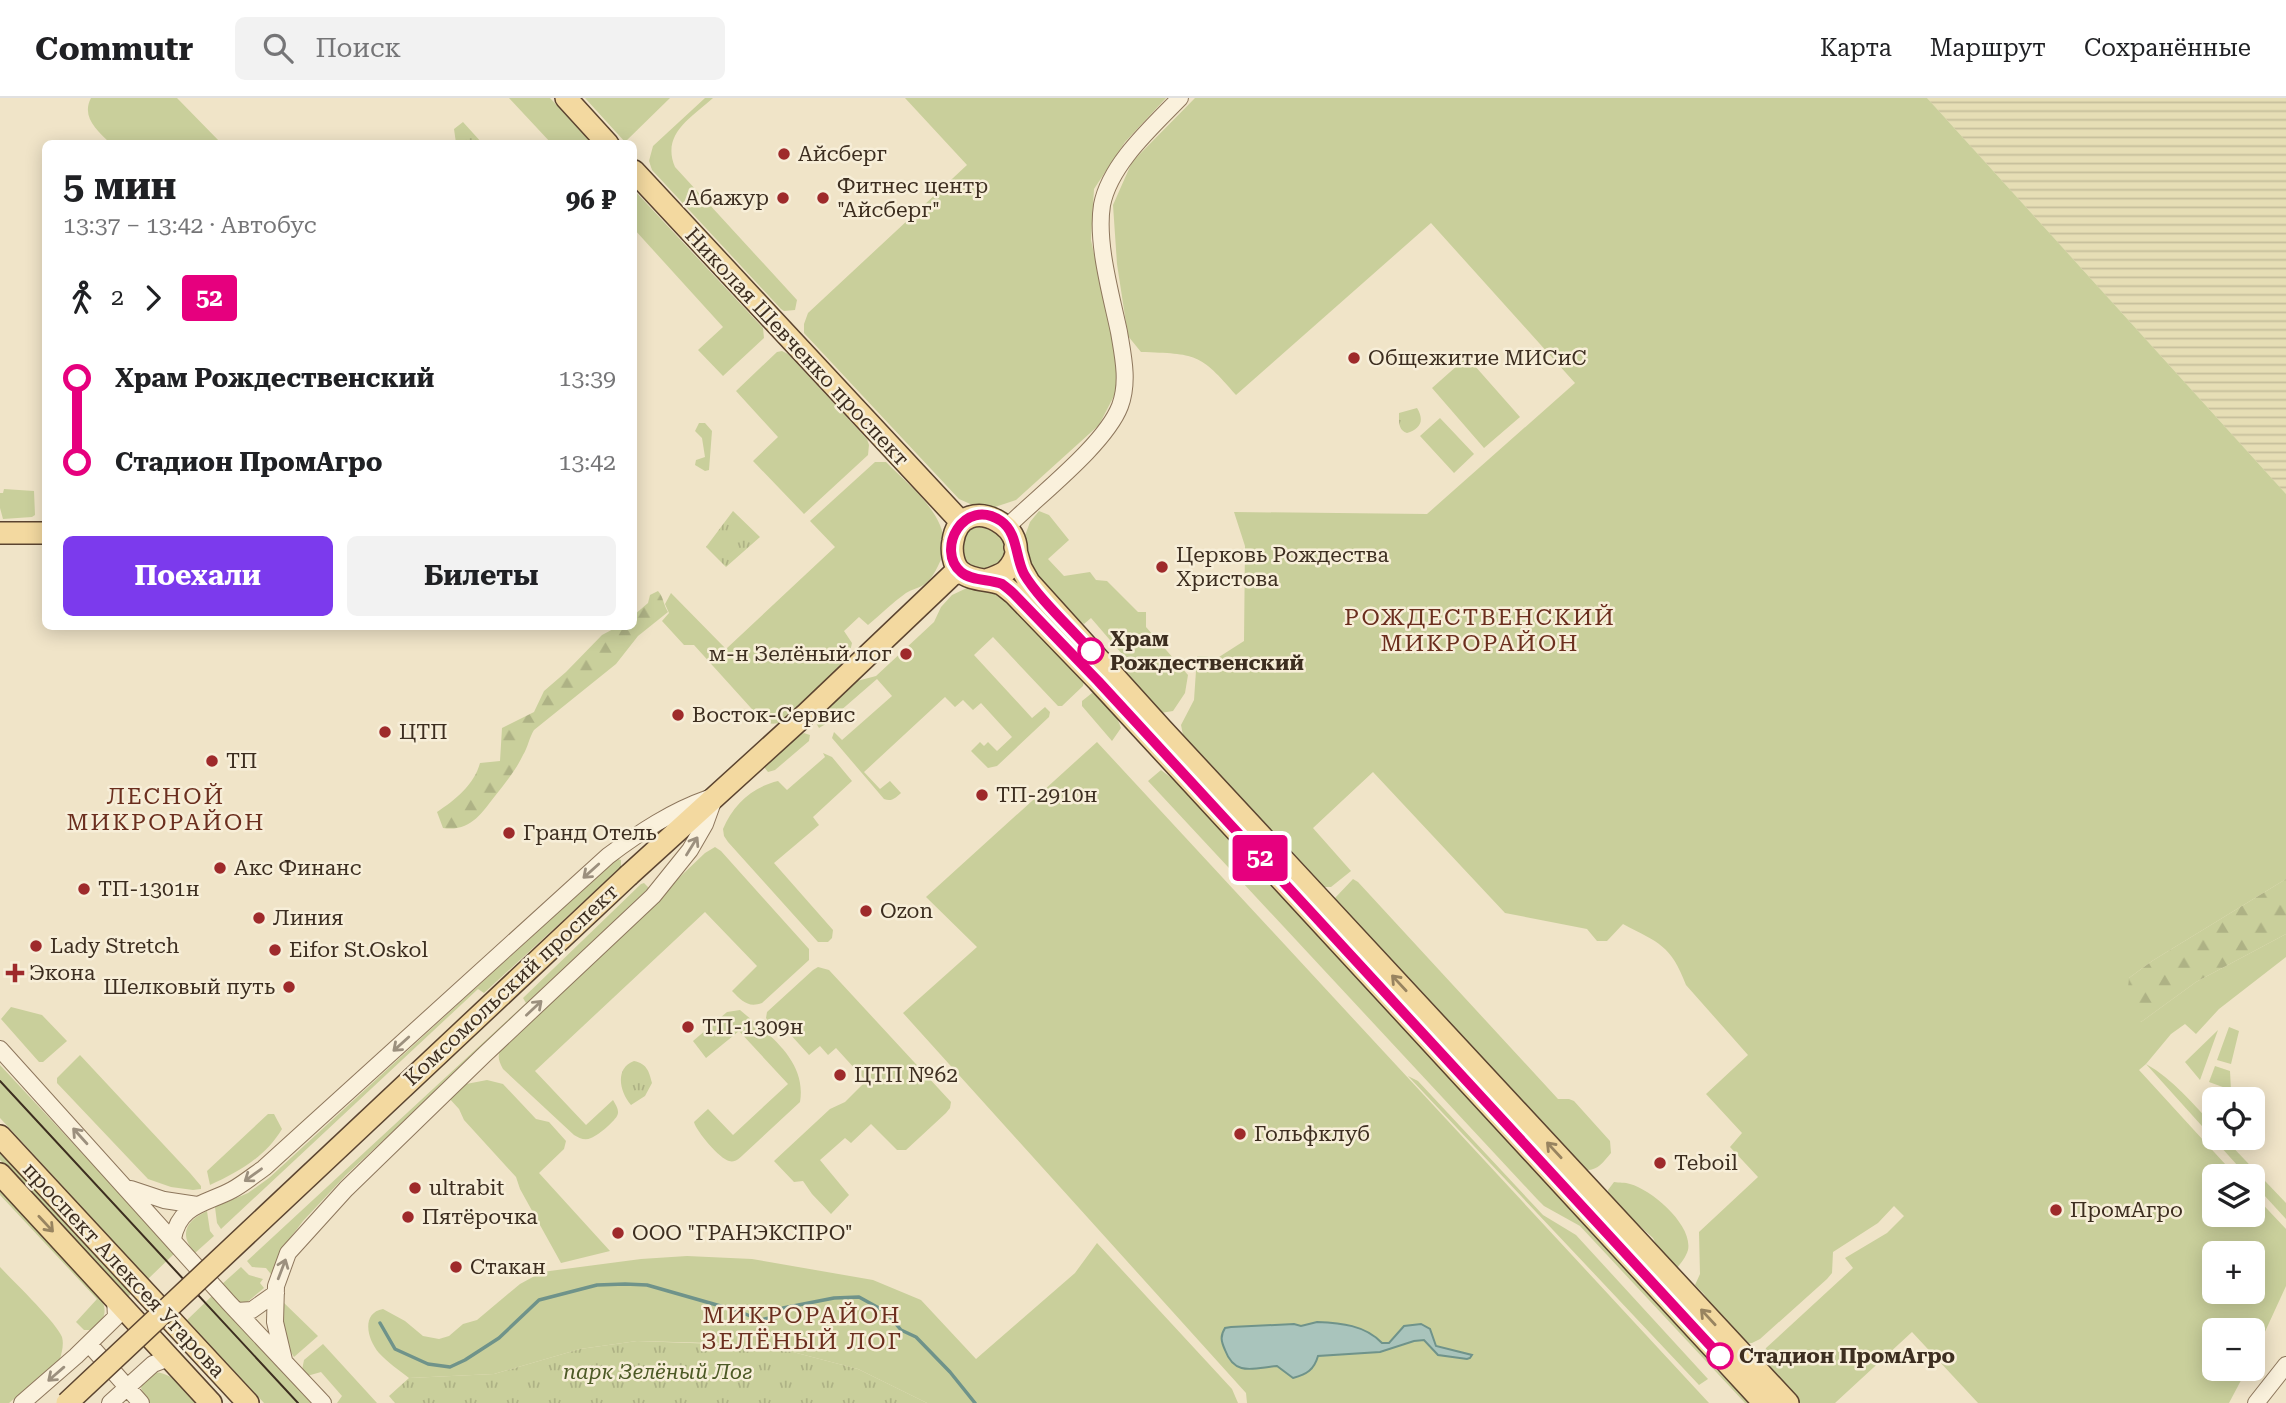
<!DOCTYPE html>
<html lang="ru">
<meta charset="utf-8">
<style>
body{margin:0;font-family:"Roboto Serif",serif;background:#f2f2f2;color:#202124;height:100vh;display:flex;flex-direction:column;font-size:26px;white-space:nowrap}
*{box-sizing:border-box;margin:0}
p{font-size:23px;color:#757577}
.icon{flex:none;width:38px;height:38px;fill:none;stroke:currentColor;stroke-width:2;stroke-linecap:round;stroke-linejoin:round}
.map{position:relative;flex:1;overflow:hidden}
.sheet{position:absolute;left:42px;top:42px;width:595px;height:490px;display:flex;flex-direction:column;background:#fff;border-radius:10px;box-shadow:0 4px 18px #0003}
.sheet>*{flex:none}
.badge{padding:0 14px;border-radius:5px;font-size:24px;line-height:46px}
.tools{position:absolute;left:2202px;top:989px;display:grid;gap:14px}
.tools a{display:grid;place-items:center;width:63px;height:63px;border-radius:10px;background:#fff;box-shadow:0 4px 18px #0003;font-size:35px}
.map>.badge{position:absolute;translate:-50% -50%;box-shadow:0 0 0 4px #fff}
.legs{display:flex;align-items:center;gap:10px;height:77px;padding:0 21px;font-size:23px}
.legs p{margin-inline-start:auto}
.headline{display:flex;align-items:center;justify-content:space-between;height:119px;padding:0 21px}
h1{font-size:38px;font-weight:700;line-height:52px}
.primary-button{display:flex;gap:14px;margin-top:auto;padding:14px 21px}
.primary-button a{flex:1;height:80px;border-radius:10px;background:#7c3aed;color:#fff;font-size:28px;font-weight:700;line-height:80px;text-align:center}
.primary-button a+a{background:#f2f2f2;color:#202124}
ul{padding:0 21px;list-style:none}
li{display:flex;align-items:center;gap:24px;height:84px;font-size:26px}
li i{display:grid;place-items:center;width:10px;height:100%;margin:0 9px;background:currentColor}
li i::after{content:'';width:18px;height:18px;margin:-9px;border:5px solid;border-radius:50%;background:#fff}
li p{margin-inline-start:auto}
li:first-child i{background:linear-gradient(#0000 50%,currentColor 0)}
li:last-child i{background:linear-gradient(currentColor 50%,#0000 0)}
header{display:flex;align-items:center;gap:42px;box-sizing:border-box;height:98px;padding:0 35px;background:#fff;border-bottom:2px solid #e0e0e0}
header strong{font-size:33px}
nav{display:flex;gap:38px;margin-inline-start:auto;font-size:24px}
.search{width:490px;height:63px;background:#f2f2f2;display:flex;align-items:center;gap:18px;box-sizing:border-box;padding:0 24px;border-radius:10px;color:#757577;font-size:26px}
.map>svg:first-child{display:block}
.farmland{fill:url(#farmland-rules)}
.grass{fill:#c9cf9b;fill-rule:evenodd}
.forest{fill:url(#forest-firs)}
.park{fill:url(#park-tufts)}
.water{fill:#a9c4bc;stroke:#6f938a;stroke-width:2}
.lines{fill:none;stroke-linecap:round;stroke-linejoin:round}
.stream{stroke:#6f938a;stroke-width:3.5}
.minor-casing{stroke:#8d765c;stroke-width:18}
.major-casing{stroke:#5b4430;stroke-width:24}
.minor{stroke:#faf1dc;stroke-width:16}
.major{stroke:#f3d9a0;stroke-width:21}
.tram{stroke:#3d2e20;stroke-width:2}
.major-bridge-casing{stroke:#5b4430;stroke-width:24;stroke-linecap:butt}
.major-bridge{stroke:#f3d9a0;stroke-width:21}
.oneway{stroke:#9c907e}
.oneway2{stroke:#988460}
.line-1-casing{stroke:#fff;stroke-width:16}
.line-1{stroke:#e6007e;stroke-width:10}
.poi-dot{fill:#9e2a2b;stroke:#f7eed8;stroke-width:2.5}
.stop-1-dot{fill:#fff;stroke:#e6007e;stroke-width:3.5}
.labels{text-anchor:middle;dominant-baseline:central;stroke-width:5;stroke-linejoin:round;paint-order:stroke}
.poi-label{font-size:21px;fill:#3d2e20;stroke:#f7eed8;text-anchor:start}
.street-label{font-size:21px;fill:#3d2e20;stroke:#f7eed8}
.stop-label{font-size:21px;font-weight:bold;fill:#3d2e20;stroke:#f7eed8;text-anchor:start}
.park-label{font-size:21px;font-style:italic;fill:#4d5a26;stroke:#f7eed8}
.neighbourhood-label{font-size:23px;letter-spacing:2px;fill:#6b2e1e;stroke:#f7eed8}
</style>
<header>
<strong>Commutr</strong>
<div class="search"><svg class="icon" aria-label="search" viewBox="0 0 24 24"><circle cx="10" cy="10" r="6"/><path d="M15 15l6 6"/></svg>Поиск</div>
<nav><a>Карта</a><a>Маршрут</a><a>Сохранённые</a></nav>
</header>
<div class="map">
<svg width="2286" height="1305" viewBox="0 0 2286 1305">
<defs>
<pattern id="farmland-rules" width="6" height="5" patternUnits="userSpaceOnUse" patternTransform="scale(1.75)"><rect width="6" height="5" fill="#e6deb5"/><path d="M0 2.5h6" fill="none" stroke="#c6bf9b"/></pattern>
<pattern id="forest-firs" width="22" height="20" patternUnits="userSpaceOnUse" patternTransform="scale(1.75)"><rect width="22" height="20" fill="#c9cf9b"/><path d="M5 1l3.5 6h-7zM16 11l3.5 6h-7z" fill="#aeb285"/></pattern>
<pattern id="park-tufts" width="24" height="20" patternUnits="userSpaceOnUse" patternTransform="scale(1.75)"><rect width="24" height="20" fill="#c9cf9b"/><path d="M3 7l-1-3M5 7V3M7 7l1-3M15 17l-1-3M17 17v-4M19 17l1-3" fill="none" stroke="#aeb285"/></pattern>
</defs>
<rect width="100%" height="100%" fill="#f0e4c8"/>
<path class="farmland" d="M1927,0H2286V396Z"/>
<path class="grass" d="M91,0H177L221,45H110C97,32 81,19 91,0Z
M509,0H550L593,45H551Z
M585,0H670L625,44Z
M705,0H713C691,20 661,36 675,69L797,202L795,212L784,213L781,211L652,72L649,63L653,48Z
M905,0H1166L1125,44L1094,91L1091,142L1118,265L1116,294L1099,327L1016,402L995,409H977L959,401L804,235V226L808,215L967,67Z
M1195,0H1927L2286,396V781L2152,863L2129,880L2141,924L2196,884L2286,836V859L2219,911L2196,936L2185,926L2171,936L2146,966C2173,981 2193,1006 2214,1028V1040H2224L2286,1105V1121L2252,1084V1078H2247L2146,966L2139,972L2236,1078H2214V1116H2252V1095L2286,1131V1188L2252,1262V1232H2214V1270L2247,1271L2229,1305H1978L1912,1234L1835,1305H1798L1765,1267L1763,1260L1766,1250L1853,1170L1845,1160L1887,1135L1904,1118L1894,1108L1878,1125L1833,1154L1832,1175L1827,1181L1760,1241L1752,1245H1745L1715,1217L1704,1196L1695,1187L1700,1176L1699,1134L1758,1079L1730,1049L1742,1035L1706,996L1748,957L1686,887C1671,847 1659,845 1623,826L1607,843H1597L1587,831L1505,815L1373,674L1313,730L1351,773L1331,789H1322L1184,642L1181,627L1194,602L1197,558L1219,559L1244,543L1245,448L1234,414L1427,416L1575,285L1431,125L1236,297C1200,255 1196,256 1141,254L1128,238L1117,166L1113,107L1132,64ZM2214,1155H2252V1194H2214Z
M634,92L763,230L764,240L723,278L698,252L723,229L634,131Z
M782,253L788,256L867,341L869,347L868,357L804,416L753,363L778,339L736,293L777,254Z
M1467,259L1520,319L1484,350L1432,290Z
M1440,320L1474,356L1454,375L1420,338Z
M699,325H705L712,333L709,372L705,373L695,367L696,362L705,359L702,340L695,333Z
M875,364H886C912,391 961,426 938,468C935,474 931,481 925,486C920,490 912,491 906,495C892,505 880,517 868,527L859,519L844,533L852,545L848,562L782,624C772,627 768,626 760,620L694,547H684L662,523L669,515L665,506L671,495L726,551L835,449L810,423Z
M4,391L34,393L35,417L32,419L3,421L0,410V395H3Z
M1039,413L1049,417L1069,442L1048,461L1064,478L1090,474L1096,482L1107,483L1138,514H1146V529L1188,577L1185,595L1173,613L1161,615L1136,590L1118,562L1122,556L1091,520L1084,526L1061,509L1032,476L1022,446L1030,424Z
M962 449a22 22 0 1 1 44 0a22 22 0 1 1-44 0Z
M969,489L998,492L1084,583L1083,588L1062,608H1058L993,539L974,557L1032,620L1045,609L1050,614L1049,619L997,668L988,670L971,653L980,644L984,648L988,644L997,653L1012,639L981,605L973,612L963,602L955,609L945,599L864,674L880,691L890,683L901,695C895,700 892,704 884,701L832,640L834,634L842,642L892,598L877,581L824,627L819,630L816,625L819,619L857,583L876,578L934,524L941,509L952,497Z
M1092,595H1097C1108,607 1116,615 1121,630L1112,643L1082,608V603Z
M804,635L810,637L809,643L775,672L768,674L764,669L797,638Z
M1097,644L1709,1305H1247L1246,1295L903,915L977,849L926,799Z
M823,655L832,659L852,683L813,719L819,727L774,765L833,832L832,840L828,844H818L728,744L724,738L723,731C733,707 752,689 778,683L787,692L825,659Z
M1161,672L1179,686L1696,1244C1711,1273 1731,1283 1752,1305H1745L1580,1128L1544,1108L1537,1101L1148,683Z
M715,749L721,753L809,851V862L762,905C748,910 742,903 732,893L757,868L705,814L535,973L586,1027L613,1002C616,1007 620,1013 617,1018C613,1025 597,1038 591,1040C585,1043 579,1040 574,1037L503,971C498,962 497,958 502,948L705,755Z
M618,761L621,762V769L484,895L478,891L221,1131L217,1125L215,1109L248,1095L269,1080L614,763Z
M1353,781L1358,784L1558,1001H1569L1574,1003L1610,1043L1611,1055C1603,1064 1598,1073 1585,1072L1335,804V800Z
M644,785L649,790L648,796L346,1077L303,1123L285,1147L274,1180L266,1170L252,1169L247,1163L526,905L523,900L641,786Z
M818,869L829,872L951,1004L950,1010L946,1015L906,1052H897L871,1026L851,1045L845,1040L820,1062L849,1097L831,1116L812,1096L803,1083L794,1084L774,1063L830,1011L845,1004L866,983L836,950L828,957L820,948L809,957L779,924C773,926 770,926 766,920L767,914L813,872Z
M11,909L42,917L67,943L43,964H39L1,921Z
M740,912C768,936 807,962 800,1004L744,1056C740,1060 735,1065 729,1063C720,1061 696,1033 694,1024L708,1011L733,1037L788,986L739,933L706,960L693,943L727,914Z
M2229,929L2239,933L2231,966L2217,962Z
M2218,932L2200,982L2185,964Z
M80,957L190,1075L201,1088V1091L193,1092L171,1089L148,1081L57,985V980Z
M0,967L175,1155L148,1181L0,1020Z
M2215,968L2230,973L2231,992L2209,984Z
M1408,978L1418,983L1543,1117L1576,1137L1708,1281L1699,1287Z
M487,982L503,986L536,1021L549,1024L566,1043L564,1051L539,1075L610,1153L561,1165L520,1091L516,1079L464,1022L459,1011L448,999L461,987Z
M268,1016H274L282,1031C266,1058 239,1074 210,1087L207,1073Z
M0,1053L132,1195L128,1199L0,1062Z
M1614,1084C1619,1085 1625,1084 1630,1086C1652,1092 1693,1127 1688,1152C1686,1159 1681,1165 1677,1170L1663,1160L1653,1140L1631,1120L1616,1111L1609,1102L1608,1092Z
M0,1092L102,1202C108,1217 103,1221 93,1232H84L76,1224L97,1201L0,1097Z
M207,1113L210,1133L214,1138L195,1155C179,1137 185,1123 207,1113Z
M1097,1145L1232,1291L1238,1305H927L858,1271L770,1248L711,1245L637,1243L580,1251L494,1276L409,1280C399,1272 387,1264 379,1255C367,1241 361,1215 383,1211L405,1223L423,1238L439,1241L449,1238L463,1226L477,1222L520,1186L542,1174L641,1161L687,1158L752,1161L873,1182L921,1202L976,1261L1075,1175Z
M0,1169C13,1183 56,1224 62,1239C64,1246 62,1254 60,1261L9,1305H0Z
M241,1169L249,1177L263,1181L260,1185L264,1190L246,1205H238L221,1187Z
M213,1197L313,1305H264L187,1222Z
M281,1202L318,1238L294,1259C281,1239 282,1225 281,1202Z
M323,1246L377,1305H337L342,1298L321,1274L307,1278L302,1272L304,1262Z
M153,1274C173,1274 184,1291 197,1305H148L141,1290L144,1281Z"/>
<path class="forest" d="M658,493C664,500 663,506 668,514L638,538L616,566L534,632C529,640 528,649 523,657C516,672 505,685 495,698C481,716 470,734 443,730L437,714C455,702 474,687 480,665L500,663L502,630L534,614L544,593L566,574L602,537L617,529L634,528V517L648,505L650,497Z
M2286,781V836L2196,884L2141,924L2126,910L2129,880L2152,863Z"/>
<path class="park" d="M463,24L482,45H456L454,31Z
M1417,310C1425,323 1420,331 1407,335C1398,332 1399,324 1399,315Z
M733,413L760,439L726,469L706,449Z
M634,963C647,966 649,973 652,985L645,998L631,1007C619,993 615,970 634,963Z
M637,1243L770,1248L858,1271L927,1305H395L389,1298L409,1280L494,1276L580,1251Z"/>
<path class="water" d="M1317,1224C1341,1225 1365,1227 1382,1245H1389L1404,1228L1421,1226L1430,1231L1436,1248L1472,1257L1470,1260L1467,1261L1438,1257L1424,1242L1414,1243L1380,1254L1318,1258C1314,1272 1307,1276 1293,1280L1277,1268C1254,1270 1235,1279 1225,1252C1221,1243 1220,1238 1225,1230L1231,1229L1294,1226L1301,1228Z"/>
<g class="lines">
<path class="stream" d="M380,1225L395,1251L428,1266L450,1269L465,1262L499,1240L539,1202L597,1187L625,1186L647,1187L738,1213L760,1222L769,1220L783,1210L834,1200L859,1199L886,1214L901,1232L916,1239L950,1274L975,1305"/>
<defs>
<path id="minor" d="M1007,429C1038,398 1105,347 1120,308C1129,284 1123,258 1119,234C1111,196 1096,145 1102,107C1110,66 1152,29 1180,0
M0,951L229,1205L323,1305
M131,1091L164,1102L197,1107
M173,1141C179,1106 206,1106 232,1092C243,1086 254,1077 264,1070L608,758C640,734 672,713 709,700
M237,1213L252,1212L276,1195
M89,1246L141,1305
M284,1262L275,1224L276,1188L288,1155L346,1091L484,957L653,798L690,752L705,726L714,701
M22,1305L76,1258L116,1219L115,1200
M110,1305L153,1266L169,1260
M2256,1305L2286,1267"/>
<path id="major" d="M566,0L608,46
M634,73L961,424
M0,435H46
M1015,449L1021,470L1029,484L1162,631L1788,1305
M986,482C992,480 1001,477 1006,473C1045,434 961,388 953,443C951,452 953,467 960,473C970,483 989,481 1001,486C1006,489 1010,493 1014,496L1098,583L1764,1305
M629,777L805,617L952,477L960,474
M0,1038L248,1305
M0,1076L211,1305"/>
</defs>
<use href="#minor" class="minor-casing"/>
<use href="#major" class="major-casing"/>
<use href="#minor" class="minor"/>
<use href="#major" class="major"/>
<path class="tram" d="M0,983L298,1305"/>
<defs>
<path id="major-bridge" d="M67,1305L629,777"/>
</defs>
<use href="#major-bridge" class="major-bridge-casing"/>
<use href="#major-bridge" class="major-bridge"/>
</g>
<defs><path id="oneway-shaft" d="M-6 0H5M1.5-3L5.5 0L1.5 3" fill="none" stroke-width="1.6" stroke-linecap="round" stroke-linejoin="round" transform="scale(1.75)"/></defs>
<g class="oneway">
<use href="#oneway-shaft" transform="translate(692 748) rotate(-58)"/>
<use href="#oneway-shaft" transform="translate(591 773) rotate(138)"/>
<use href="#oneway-shaft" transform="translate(534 910) rotate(-43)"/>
<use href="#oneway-shaft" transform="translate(401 946) rotate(138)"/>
<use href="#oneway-shaft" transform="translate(80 1038) rotate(-132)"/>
<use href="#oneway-shaft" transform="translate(253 1077) rotate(144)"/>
<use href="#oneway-shaft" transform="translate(282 1171) rotate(-69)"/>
<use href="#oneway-shaft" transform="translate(56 1276) rotate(139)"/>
</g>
<g class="oneway2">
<use href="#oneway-shaft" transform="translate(1399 885) rotate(-133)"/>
<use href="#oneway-shaft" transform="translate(1554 1052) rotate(-133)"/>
<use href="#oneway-shaft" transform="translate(46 1126) rotate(47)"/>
<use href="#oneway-shaft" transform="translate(1708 1219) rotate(-133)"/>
</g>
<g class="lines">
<defs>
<path id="line-1" d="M1091,553C1072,531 1038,500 1024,476C1015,459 1018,435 1001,423C964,398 935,452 961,474C971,483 989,481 1002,486C1006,489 1011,493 1014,496L1098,583L1720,1258"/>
</defs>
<use href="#line-1" class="line-1-casing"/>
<use href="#line-1" class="line-1"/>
</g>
<g class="poi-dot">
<circle cx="784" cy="56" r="7"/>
<circle cx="783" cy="100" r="7"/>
<circle cx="823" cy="100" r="7"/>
<circle cx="1354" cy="260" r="7"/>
<circle cx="1162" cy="469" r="7"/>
<circle cx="906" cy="556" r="7"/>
<circle cx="678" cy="617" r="7"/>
<circle cx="385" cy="634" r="7"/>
<circle cx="212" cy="663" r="7"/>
<circle cx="982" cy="697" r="7"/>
<circle cx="509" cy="735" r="7"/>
<circle cx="220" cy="770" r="7"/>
<circle cx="84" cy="791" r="7"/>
<circle cx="866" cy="813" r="7"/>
<circle cx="259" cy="820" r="7"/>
<circle cx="36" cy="848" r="7"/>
<circle cx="275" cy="852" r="7"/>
<path d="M11.5 864.5h7v7h7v7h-7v7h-7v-7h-7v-7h7z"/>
<circle cx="289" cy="889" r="7"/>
<circle cx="688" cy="929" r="7"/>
<circle cx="840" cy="977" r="7"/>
<circle cx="1240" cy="1036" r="7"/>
<circle cx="1660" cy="1065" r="7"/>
<circle cx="415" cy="1090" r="7"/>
<circle cx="2056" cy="1112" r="7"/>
<circle cx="408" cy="1119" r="7"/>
<circle cx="618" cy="1135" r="7"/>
<circle cx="456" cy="1169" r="7"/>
</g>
<g class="stop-1-dot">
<circle cx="1091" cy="553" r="12"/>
<circle cx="1720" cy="1258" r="12"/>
</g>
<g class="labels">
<g class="poi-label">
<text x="798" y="56">Айсберг</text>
<text x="837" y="88">Фитнес центр<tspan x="837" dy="24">"Айсберг"</tspan></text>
<text x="769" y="100" text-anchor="end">Абажур</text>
<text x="1368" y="260">Общежитие МИСиС</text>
<text x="1176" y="457">Церковь Рождества<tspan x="1176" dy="24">Христова</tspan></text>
<text x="892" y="556" text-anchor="end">м-н Зелёный лог</text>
<text x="692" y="617">Восток-Сервис</text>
<text x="399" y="634">ЦТП</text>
<text x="226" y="663">ТП</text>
<text x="996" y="697">ТП-2910н</text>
<text x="523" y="735">Гранд Отель</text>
<text x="234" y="770">Акс Финанс</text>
<text x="98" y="791">ТП-1301н</text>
<text x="880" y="813">Ozon</text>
<text x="273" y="820">Линия</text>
<text x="50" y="848">Lady Stretch</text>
<text x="289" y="852">Eifor St.Oskol</text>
<text x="29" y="875">Экона</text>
<text x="275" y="889" text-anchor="end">Шелковый путь</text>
<text x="702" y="929">ТП-1309н</text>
<text x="854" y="977">ЦТП №62</text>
<text x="1254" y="1036">Гольфклуб</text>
<text x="1674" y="1065">Teboil</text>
<text x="429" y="1090">ultrabit</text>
<text x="2070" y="1112">ПромАгро</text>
<text x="422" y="1119">Пятёрочка</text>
<text x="632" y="1135">ООО "ГРАНЭКСПРО"</text>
<text x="470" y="1169">Стакан</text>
</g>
<g class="street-label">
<text transform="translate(797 249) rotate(47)">Николая Шевченко проспект</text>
<text transform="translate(511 887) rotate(-43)">Комсомольский проспект</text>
<text transform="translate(124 1172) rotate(47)">проспект Алексея Угарова</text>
</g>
<g class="stop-label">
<text x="1110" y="541">Храм<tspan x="1110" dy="24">Рождественский</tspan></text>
<text x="1739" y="1258">Стадион ПромАгро</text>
</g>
<g class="park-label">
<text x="658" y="1274">парк Зелёный Лог</text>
</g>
<g class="neighbourhood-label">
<text x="1480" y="519">РОЖДЕСТВЕНСКИЙ<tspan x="1480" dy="26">МИКРОРАЙОН</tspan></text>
<text x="166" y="698">ЛЕСНОЙ<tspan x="166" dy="26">МИКРОРАЙОН</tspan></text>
<text x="802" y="1217">МИКРОРАЙОН<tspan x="802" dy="26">ЗЕЛЁНЫЙ ЛОГ</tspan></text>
</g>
</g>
</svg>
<div class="tools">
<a><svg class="icon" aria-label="locate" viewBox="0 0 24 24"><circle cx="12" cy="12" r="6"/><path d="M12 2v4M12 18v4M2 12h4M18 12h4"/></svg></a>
<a><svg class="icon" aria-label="layers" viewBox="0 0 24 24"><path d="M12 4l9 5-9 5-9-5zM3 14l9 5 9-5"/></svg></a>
<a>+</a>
<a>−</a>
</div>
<b class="badge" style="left:1260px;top:760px;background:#e6007e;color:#fff">52</b>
<section class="sheet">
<div class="headline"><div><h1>5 мин</h1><p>13:37 – 13:42 · Автобус</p></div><b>96 ₽</b></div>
<div class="legs"><svg class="icon" aria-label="walk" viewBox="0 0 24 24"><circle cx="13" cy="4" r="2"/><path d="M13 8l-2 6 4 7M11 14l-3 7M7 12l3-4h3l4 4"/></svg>2<svg class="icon" aria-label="forward" viewBox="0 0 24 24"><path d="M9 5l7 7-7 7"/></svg><b class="badge" style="background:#e6007e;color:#fff">52</b></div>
<ul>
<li><i style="color:#e6007e"></i><b>Храм Рождественский</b><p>13:39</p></li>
<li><i style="color:#e6007e"></i><b>Стадион ПромАгро</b><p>13:42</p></li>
</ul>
<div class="primary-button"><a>Поехали</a><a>Билеты</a></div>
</section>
</div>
